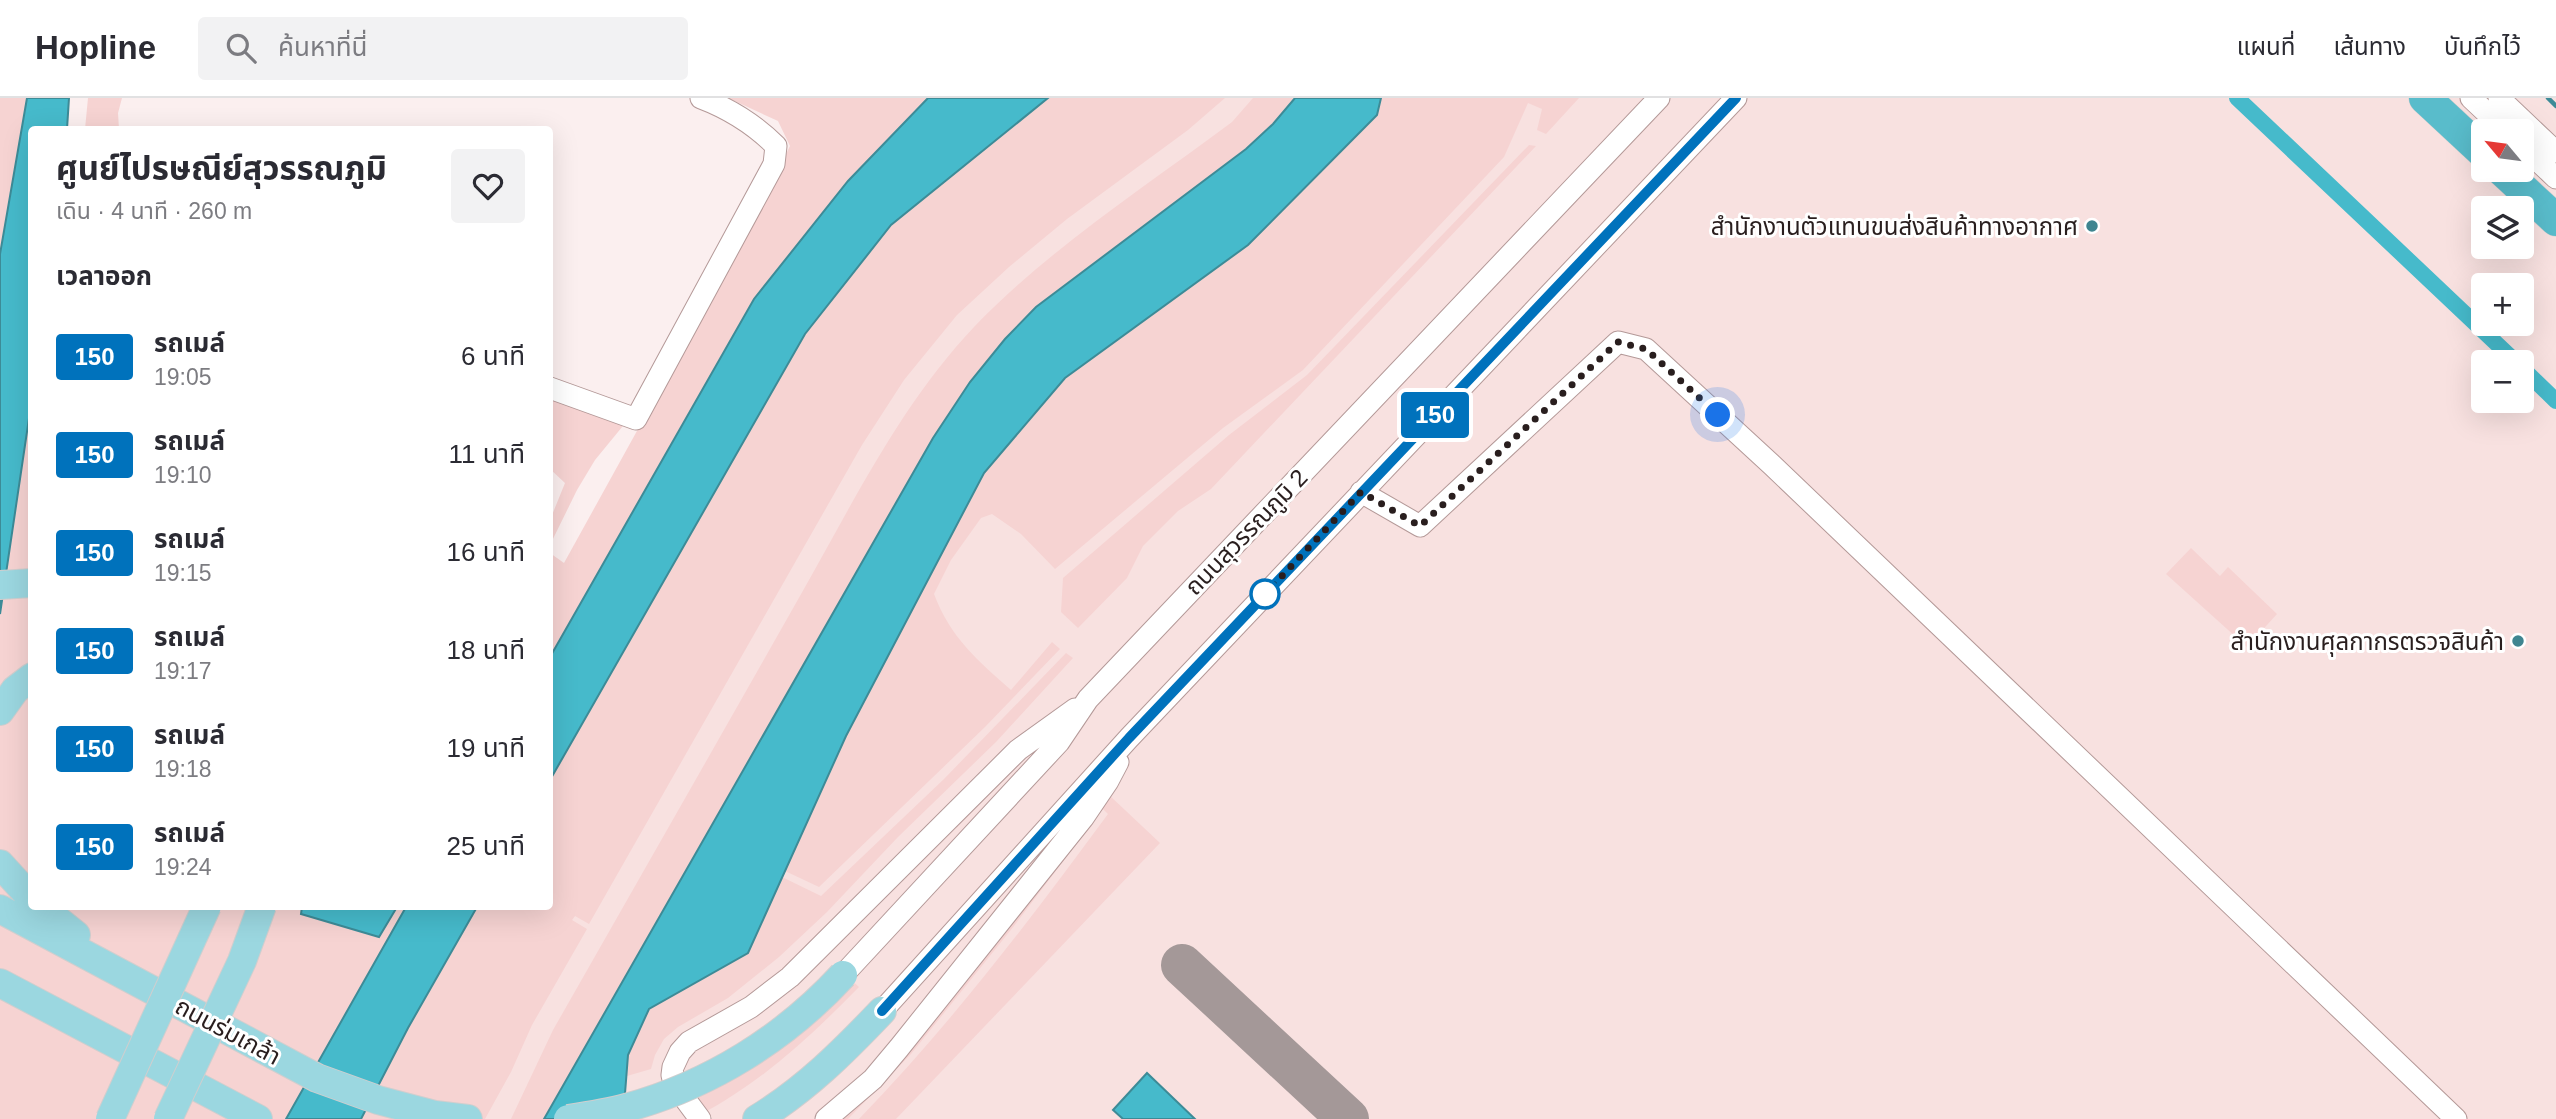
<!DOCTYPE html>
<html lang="th">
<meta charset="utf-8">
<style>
body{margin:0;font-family:Helvetica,"Noto Sans Thai",sans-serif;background:#f2f2f3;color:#2b2b33;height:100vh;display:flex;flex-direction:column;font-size:26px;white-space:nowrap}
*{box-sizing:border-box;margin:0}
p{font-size:23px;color:#7c7c81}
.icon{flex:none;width:38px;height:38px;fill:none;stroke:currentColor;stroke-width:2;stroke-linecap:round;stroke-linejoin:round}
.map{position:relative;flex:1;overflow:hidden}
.details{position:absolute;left:28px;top:28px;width:525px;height:784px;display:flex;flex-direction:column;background:#fff;border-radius:7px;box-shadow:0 7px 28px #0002}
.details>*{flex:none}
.badge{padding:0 14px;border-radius:5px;font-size:24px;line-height:46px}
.needle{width:46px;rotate:299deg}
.buttons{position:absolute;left:2471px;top:21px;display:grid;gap:14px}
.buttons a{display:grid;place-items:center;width:63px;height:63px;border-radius:7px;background:#fff;box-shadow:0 7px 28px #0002;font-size:35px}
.you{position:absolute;width:35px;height:35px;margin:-18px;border:5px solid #fff;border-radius:50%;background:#1a73e8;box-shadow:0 0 0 10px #1a73e833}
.map>.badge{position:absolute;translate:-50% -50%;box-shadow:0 0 0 4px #fff}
h2{padding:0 28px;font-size:26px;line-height:63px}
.round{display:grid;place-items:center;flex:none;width:74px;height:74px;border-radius:7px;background:#f2f2f3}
.overview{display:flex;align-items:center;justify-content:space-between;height:119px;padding:0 28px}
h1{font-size:33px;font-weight:700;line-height:52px}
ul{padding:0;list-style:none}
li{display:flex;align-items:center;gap:21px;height:98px;padding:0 28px}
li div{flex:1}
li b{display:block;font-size:26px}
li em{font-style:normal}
li .badge{min-width:77px;font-weight:700;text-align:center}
header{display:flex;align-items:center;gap:42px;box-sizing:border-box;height:98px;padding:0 35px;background:#fff;border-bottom:2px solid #e1e1e2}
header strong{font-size:33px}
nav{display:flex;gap:38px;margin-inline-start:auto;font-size:24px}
.search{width:490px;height:63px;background:#f2f2f3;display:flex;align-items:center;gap:18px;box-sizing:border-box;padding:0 24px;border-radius:7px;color:#7c7c81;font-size:26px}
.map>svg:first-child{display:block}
.built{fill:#f8e1e0;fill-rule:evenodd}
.green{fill:#f6d3d2}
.water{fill:#46bacb;stroke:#3d8b97;stroke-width:2}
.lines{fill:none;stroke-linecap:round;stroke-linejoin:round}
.stream{stroke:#3d8b97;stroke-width:4.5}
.canal{stroke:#46bacb;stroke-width:16}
.taxiway{stroke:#a49898;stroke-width:42}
.minor-casing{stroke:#b49998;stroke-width:23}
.major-casing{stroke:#d0cece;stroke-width:30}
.highway-casing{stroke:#d0cece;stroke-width:33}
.minor{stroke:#fff;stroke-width:21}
.major{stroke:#9bd7e0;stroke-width:28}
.highway{stroke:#59bccb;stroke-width:32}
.major-bridge-casing{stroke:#d0cece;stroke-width:30;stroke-linecap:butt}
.major-bridge{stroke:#9bd7e0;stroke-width:28}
.line-casing{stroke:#fff;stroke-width:16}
.line{stroke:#0072bc;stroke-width:10}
.walk{stroke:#291e1e;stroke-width:7;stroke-dasharray:0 12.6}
.poi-dot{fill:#3f8590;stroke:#fff;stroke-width:2.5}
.stop-dot{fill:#fff;stroke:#0072bc;stroke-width:3.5}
.labels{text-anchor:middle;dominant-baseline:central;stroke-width:6;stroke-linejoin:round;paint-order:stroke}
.poi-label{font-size:24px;fill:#291e1e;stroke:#fff;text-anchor:end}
.street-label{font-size:24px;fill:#291e1e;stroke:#fff}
</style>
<header>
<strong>Hopline</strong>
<div class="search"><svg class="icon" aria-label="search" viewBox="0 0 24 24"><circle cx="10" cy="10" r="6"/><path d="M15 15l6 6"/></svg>ค้นหาที่นี่</div>
<nav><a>แผนที่</a><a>เส้นทาง</a><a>บันทึกไว้</a></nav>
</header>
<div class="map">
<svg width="2556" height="1021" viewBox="0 0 2556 1021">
<rect width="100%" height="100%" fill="#fbefef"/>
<path class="built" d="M1117,0H2556V1021H408L550,808L819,299ZM2483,33H2522V72H2483ZM2483,110H2522V149H2483ZM2483,187H2522V226H2483ZM2483,264H2522V303H2483Z"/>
<path class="green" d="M0,0H27L28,5L0,156Z
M88,0H122L118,15L119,31H85Z
M728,0H928L848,83L754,201L550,559V455L564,465L748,132L790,48L778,23Z
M1048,0H1225L1188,32L1067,121L1009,169L957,217L904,282L862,347L589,826L575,818L572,822L587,831L532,927L511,974L485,1021H361L408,930L477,809L550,808V682L805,236L891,127Z
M1253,0H1295L1273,26L1246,51L1005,241L970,284L933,340L544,1021H511L553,932C634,790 715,648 796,505C850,411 899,308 974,229C1050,150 1145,89 1232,24Z
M1381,0H1579L1546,36L1537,32L1542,11L1528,5L1504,59L1303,272L1223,330L1055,471L1021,436L992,416L981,420L951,462L934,496C950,539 978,563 1011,592L1052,544L1060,551L985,629L819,789L785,773L846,638L984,375L1065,280L1248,147L1376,17Z
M1529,47L1536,48L1211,391L1178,413L1143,448L1127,480L1078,530L1061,514L1063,480L1229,337L1307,277Z
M550,294L627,323L595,362L577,392L550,447V422L565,385L550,371Z
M31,300L32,808L302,809L301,816L379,838L397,809H406L286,1021H0V516Z
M2191,450L2220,478L2228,469L2277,516L2247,549L2166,476Z
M1066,555L1073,560L996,644L898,739L827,814L779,859L728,900L678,929L664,941L655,957L651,971L627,978L628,957L649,910L748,855L782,779L821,798L944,681Z
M1108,696L1160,745L896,1021H859C951,926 1030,822 1108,716L1103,711L1014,828L911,956L848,1021H831Z
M849,880L859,889C809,940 763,983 700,1017L686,997Z"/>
<path class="water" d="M27,0H69L67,31L32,32V300L0,516V156Z
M928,0H1048L891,127L805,236L550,682V559L754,201L848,83Z
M1295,0H1381L1377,17L1248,147L1065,280L984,375L846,638L748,855L649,911L628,957L623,1021H544L933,340L970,284L1005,241L1036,209L1246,51L1273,26Z
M302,809V808L397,809L379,839L301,816Z
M406,809H477L408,930L361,1021H286Z
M1147,975L1195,1021H1123L1113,1012Z"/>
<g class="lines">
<path class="stream" d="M2548,0L2556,8"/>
<path class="canal" d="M2237,0L2516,264
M2522,270L2556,303"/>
<path class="taxiway" d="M1182,867L1348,1021"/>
<defs>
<path id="minor" d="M2471,0L2506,33
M2499,0L2556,54
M2522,48L2556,80
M550,290L636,321L774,66L776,48C754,26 730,11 701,0
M1361,394L1420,428L1618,244L1646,251L1772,367L2456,1021
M843,877L1059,644L1088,601L1659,0
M882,913L1129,640L1736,0
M700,1021L674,986L672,977L673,969L680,954L689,944L751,909L790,879L1018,652L1075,611
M826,1021L873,981L899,950L1083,720L1108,683L1118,664"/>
<path id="major" d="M0,487L32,485
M0,613L15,592L32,579
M0,766L32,801
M40,808L76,837
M0,811L317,980L378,1002L435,1017L468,1021
M0,885L258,1021
M757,1021C806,991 843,954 882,913"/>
<path id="highway" d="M2425,0L2483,54
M2502,72L2556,122"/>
</defs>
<use href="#minor" class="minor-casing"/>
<use href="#major" class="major-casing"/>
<use href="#highway" class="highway-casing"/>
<use href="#minor" class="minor"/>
<use href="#major" class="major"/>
<use href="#highway" class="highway"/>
<defs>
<path id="major-bridge" d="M110,1021L207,808
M168,1021L242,863L262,808
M568,1021C588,1018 608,1015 626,1010C710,987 785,940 843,877"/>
</defs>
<use href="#major-bridge" class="major-bridge-casing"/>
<use href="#major-bridge" class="major-bridge"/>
</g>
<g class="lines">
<defs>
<path id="line" d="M882,913L1129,640L1736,0"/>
</defs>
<use href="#line" class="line-casing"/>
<use href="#line" class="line"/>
<path class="walk" d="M1265,496L1361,394L1420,428L1618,244L1646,251L1718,317"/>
</g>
<g class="poi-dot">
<circle cx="2092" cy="128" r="7"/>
<circle cx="2518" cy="543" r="7"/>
</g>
<circle class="stop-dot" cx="1265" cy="496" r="14"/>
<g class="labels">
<g class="poi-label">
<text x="2078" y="128">สำนักงานตัวแทนขนส่งสินค้าทางอากาศ</text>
<text x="2504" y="543">สำนักงานศุลกากรตรวจสินค้า</text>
</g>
<g class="street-label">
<text transform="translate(1246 434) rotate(-46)">ถนนสุวรรณภูมิ 2</text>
<text transform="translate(228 933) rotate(28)">ถนนร่มเกล้า</text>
</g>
</g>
</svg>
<div class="buttons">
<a><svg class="needle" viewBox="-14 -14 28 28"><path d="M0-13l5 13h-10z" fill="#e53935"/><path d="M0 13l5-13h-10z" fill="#7c7c81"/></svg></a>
<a><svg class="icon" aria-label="layers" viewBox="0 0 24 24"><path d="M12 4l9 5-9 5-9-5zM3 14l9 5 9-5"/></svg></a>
<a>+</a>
<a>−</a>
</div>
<div class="you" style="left:1718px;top:317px"></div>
<b class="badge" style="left:1435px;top:317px;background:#0072bc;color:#fff">150</b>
<section class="details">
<div class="overview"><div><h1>ศูนย์ไปรษณีย์สุวรรณภูมิ</h1><p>เดิน · 4 นาที · 260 m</p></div><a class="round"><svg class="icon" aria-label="heart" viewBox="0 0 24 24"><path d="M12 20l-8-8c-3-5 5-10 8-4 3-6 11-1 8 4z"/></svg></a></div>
<h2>เวลาออก</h2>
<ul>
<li><span class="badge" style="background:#0072bc;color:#fff">150</span><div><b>รถเมล์</b><p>19:05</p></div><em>6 นาที</em></li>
<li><span class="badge" style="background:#0072bc;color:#fff">150</span><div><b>รถเมล์</b><p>19:10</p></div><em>11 นาที</em></li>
<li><span class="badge" style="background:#0072bc;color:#fff">150</span><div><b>รถเมล์</b><p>19:15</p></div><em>16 นาที</em></li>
<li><span class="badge" style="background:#0072bc;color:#fff">150</span><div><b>รถเมล์</b><p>19:17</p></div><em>18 นาที</em></li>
<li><span class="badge" style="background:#0072bc;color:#fff">150</span><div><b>รถเมล์</b><p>19:18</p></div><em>19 นาที</em></li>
<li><span class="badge" style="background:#0072bc;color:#fff">150</span><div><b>รถเมล์</b><p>19:24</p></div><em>25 นาที</em></li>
</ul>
</section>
</div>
